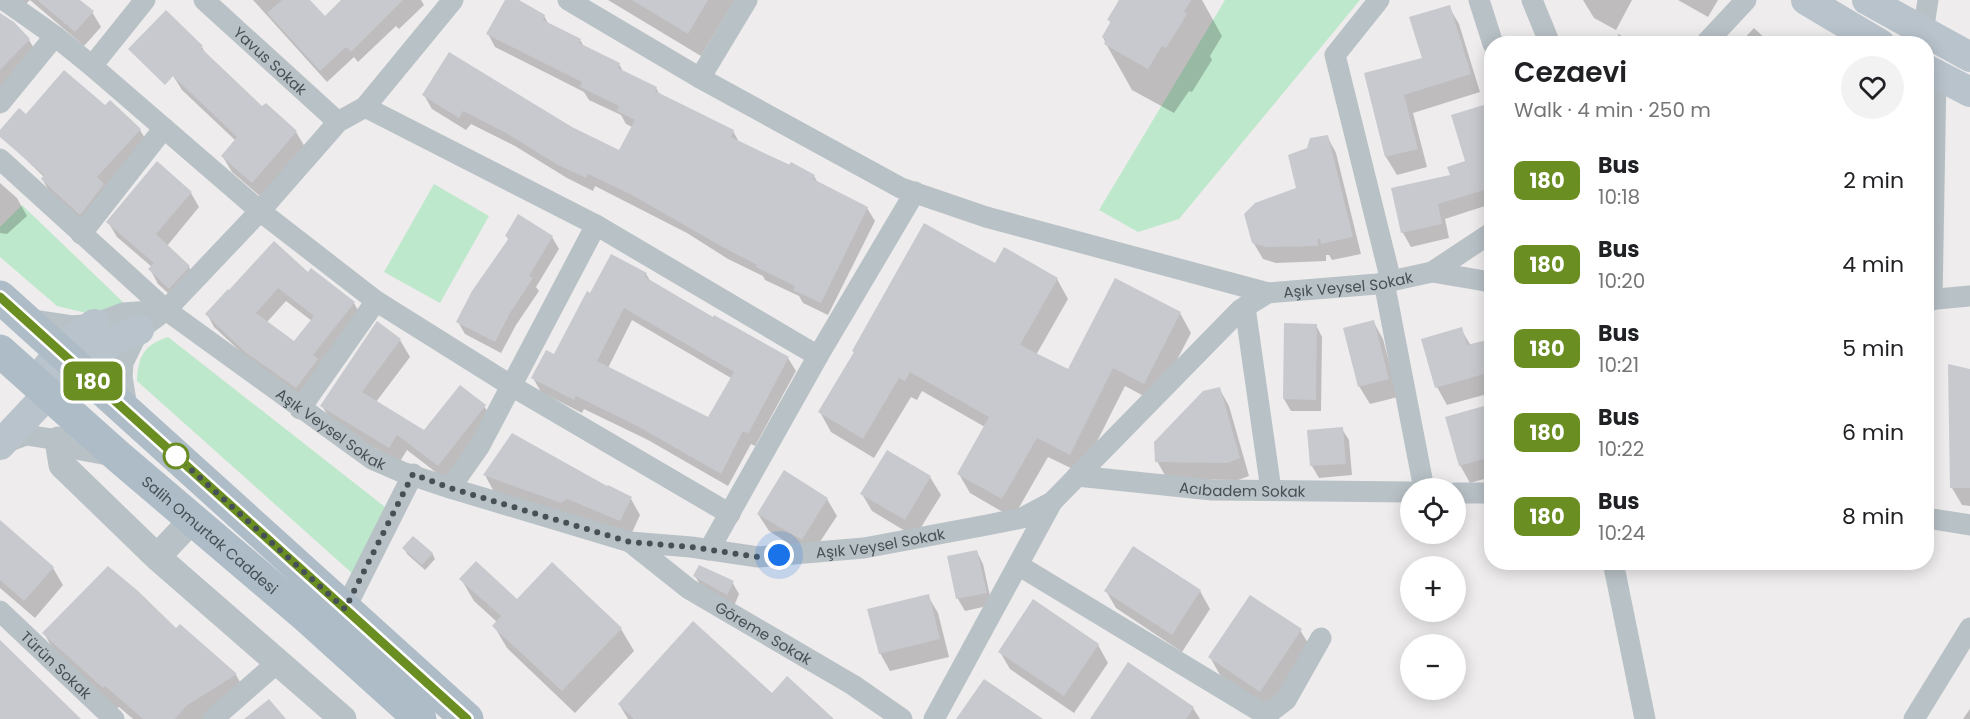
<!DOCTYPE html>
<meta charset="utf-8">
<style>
body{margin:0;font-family:Poppins,sans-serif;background:#f2f2f2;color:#202124;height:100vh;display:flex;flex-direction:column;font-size:22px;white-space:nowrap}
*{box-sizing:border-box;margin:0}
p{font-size:20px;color:#757577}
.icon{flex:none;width:33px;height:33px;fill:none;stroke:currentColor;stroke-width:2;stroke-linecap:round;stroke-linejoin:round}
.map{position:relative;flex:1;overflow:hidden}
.panel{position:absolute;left:1484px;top:36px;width:450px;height:534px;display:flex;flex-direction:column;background:#fff;border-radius:24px;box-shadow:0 3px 15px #0003}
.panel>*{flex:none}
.badge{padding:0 12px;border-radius:9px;font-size:21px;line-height:39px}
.tools{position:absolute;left:1400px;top:478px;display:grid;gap:12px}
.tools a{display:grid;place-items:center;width:66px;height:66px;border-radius:50%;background:#fff;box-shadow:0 3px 15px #0003;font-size:30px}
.you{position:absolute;width:30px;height:30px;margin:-15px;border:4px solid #fff;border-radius:50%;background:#1a73e8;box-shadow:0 0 0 9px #1a73e833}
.map>.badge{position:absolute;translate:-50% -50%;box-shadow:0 0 0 3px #fff}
.round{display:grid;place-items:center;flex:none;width:63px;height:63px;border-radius:32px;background:#f2f2f2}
.headline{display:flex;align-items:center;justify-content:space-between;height:102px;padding:0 30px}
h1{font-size:28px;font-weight:600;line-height:45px}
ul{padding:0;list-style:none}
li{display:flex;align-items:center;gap:18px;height:84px;padding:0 30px}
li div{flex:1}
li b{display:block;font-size:22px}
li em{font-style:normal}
li .badge{min-width:66px;font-weight:700;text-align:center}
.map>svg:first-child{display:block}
.green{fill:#bee8cc}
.shadow{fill:#0003;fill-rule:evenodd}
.building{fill:#c7c9ce;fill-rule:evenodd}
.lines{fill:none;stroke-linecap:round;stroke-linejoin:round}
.minor{stroke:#b8c1c6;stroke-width:21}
.tertiary{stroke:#b8c1c6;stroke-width:27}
.secondary{stroke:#b9c3cc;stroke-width:30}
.primary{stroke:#aebcc8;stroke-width:33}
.line-casing{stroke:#fff;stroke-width:14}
.line{stroke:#6b8e23;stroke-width:9}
.walk{stroke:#465056;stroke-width:6;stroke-dasharray:0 10.8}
.stop-dot{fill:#fff;stroke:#6b8e23;stroke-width:3}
.labels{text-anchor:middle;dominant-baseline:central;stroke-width:4.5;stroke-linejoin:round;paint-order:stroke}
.street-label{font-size:15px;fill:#465056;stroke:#fff}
</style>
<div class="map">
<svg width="1970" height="719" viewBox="0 0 1970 719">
<rect width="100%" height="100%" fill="#eeecec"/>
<path class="green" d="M1225,0H1360L1179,219L1138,232L1099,210Z
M434,184L489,216L440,303L384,272Z
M22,205L124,303L90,314L57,306L0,257V227Z
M168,337L385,507L353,574L137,381C138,356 144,345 168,337Z"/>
<path class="shadow" d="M0,0H78L92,12L101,27L84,46L30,0L24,6L2,7L0,11Z
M253,0H308L325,18L352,0H421L424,5L399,29L396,26L358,62L354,57L327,82Z
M507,0H516L544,16L549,25L580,40L585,48L619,64L624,73L656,88L660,95L733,131L739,142L814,176L818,183L867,208L875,221L828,315L803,303L799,296L765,280L763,276L728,259L687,233L595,186L593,191L567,178L515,146L471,124L466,130L432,109L424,95L571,128L620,152L632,127L626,124L621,115L589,100L584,92L495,47L488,34Z
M608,0H735L701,56Z
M1121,0H1202L1222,36L1210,56L1212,60L1192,92L1189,91L1174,113L1132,90L1106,44L1103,37L1111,23L1109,20Z
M1583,0H1632L1616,30L1594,18Z
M1678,0H1718L1708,17Z
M1449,7L1459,24L1480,92L1413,113L1427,167L1397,175L1386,157L1366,74L1424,60Z
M0,14L29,40L38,55L0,92Z
M1754,28L1771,44H1739Z
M1619,34L1631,44H1612Z
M202,47L207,56L263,108L296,132L305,147L261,197L232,172L223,157L236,141L182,90L172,74Z
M1486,106L1491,114V204L1445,219L1449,238L1411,247L1403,233L1393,189L1452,176L1467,162Z
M105,107L140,130L149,145L89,229L51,194L42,179L44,177L11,145Z
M1327,136L1336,153L1361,254L1332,260L1329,255H1326V261L1276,263L1263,259L1253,242L1298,189L1308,150Z
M0,183L17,198L27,216L7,234L0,233Z
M191,193L199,207L167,246L189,267L197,281L178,302L158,284L150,269L152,267L117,237L108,222Z
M506,236L552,237L559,249L536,287L539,291L516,325L501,353L465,334L458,322L509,240Z
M612,256L646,274L651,282L713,319L788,358L796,371L755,446L751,444L728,486L648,440L584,409L582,413L541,392L533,378L555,356ZM632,320L731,378L709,419L608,368Z
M996,266L1057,279L1068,299L1036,355L1069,371L1180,313L1191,333L1155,402L1125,386L1081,473L1048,457L1013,518L970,493L959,474L985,427L922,391L917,400L911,397L874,458L831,432L820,412Z
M308,274L354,303L361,316L304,401L255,365L214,327L207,314ZM286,301L312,321L294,343L267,322Z
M1373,321L1383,339L1398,397L1370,404L1359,386Z
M378,324L400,340L410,357L376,402L425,432L484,406L494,422L447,481L407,450L399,463L332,422L322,406Z
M1316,325L1322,337L1321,411H1291L1284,399Z
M1461,329L1471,346L1491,340V393L1447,405L1437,387Z
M1970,370V506L1962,505L1952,488Z
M1219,388L1229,406L1249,476L1238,480L1167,479L1157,461Z
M1491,405V477L1470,483L1460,465Z
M1342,429L1349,440L1352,475L1319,478L1312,466L1309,431Z
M887,452L930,477L941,495L915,537L872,511L862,494Z
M485,475L607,488L631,499L640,515L630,537L494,492Z
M827,499L837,516L810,557L769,531L758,514Z
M0,522L53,568L63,585L35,618L0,588Z
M404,548L432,553L435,559L425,570L407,554Z
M977,552L983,564L992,605L965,611L958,599L949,557Z
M695,576L732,582L739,594L734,606L702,588Z
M461,579L517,601L621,629L634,651L575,713L507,648L494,626L497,622L474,601Z
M1106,591H1200L1210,609L1182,652L1116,608Z
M928,596L938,613L949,657L890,671L880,653Z
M176,630L236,675L248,696L212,719H133L119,707L116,709L56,655L44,633Z
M1300,630L1311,648L1270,709L1220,675L1210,657Z
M1098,645L1108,663L1074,713L1010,669L1000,652Z
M772,695L831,719H628L619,704Z
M1193,708L1200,719H1098Z
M1970,709V719H1963Z"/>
<path class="building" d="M37,0H80L94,11L75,32Z
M282,0H310L325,16L341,0H403L351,52L346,47L320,71L267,13Z
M505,0H519L545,15L543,20L581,39L579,43L620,63L618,68L657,87L655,91L734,130L731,137L789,165L791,162L815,175L813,179L868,207L821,303L793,290L795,286L756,267L757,265L719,245L632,195L588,174L586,178L558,165L506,133L463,111L459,118L422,95L449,52L572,127L619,150L635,120L617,111L619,106L580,87L582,82L486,34Z
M632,0H708L688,34Z
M1119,0H1191L1184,12L1187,14L1166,48L1162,46L1148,69L1104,44L1106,40L1102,37L1111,21L1107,20Z
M1450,5L1471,74L1404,95L1418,149L1385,157L1364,73L1422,58L1409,17Z
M166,10L203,46L201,48L262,106L266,103L297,131L252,183L221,156L237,137L173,76L165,85L128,49Z
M0,13L14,22L30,39L0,70Z
M64,70L105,105L110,100L141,129L97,177L104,184L80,215L41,179L44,175L0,137V130L19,108L26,114Z
M1487,104L1491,117V188L1438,204L1442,224L1401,233L1391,188L1450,175L1447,167L1465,161L1451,115Z
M1328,135L1353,237L1321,244L1320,239H1318V246L1266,247L1252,243L1244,214L1255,203L1296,188L1288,155L1307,148L1310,138Z
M157,161L192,192L156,234L190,266L169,289L148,269L154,263L106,222Z
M518,214L553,236L529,276L533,278L510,313L495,342L456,322L472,291L509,238L505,236Z
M924,223L995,263L1004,247L1058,278L1020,345L1068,369L1115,278L1181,312L1144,384L1113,368L1070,455L1037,438L1002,499L957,474L989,417L910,372L905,381L899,378L863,439L818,412L854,352L852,351Z
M274,241L308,272L311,268L355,302L313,355L318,359L296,388L245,352L205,314L228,289L229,290ZM278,288L314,316L294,341L256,313Z
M611,254L647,273L645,277L713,317L714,315L789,357L748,434L743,431L721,474L639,427L576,396L574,400L531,378L546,350L554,354L587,291L590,293ZM624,308L734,372L708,417L597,361Z
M1374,320L1389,379L1358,387L1343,328Z
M377,321L401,339L362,392L424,430L460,385L486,405L438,466L397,435L389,448L320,406Z
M1284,323L1317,324L1316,400L1283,399Z
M1462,327L1467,345L1491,339V372L1435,388L1421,339Z
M1948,364L1970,369V488H1950Z
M1220,387L1240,458L1227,463L1155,462L1154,442L1203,391Z
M1491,404V457L1459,466L1445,417Z
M1343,427L1346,464L1310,466L1307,430Z
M512,433L607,486L608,485L632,497L620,521L567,499L561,503L483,475Z
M887,450L931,476L905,520L860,494Z
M784,470L828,498L802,540L757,514Z
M0,520L54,567L24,601L0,580Z
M413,536L433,553L422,565L402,548Z
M1133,546L1201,590L1172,635L1104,591Z
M977,550L987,593L956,599L947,556Z
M476,561L517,599L552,562L622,628L562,691L492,626L501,616L459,579Z
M699,565L734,581L727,595L693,576Z
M108,566L138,591L176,628L180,624L237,674L186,706L175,719H143L105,686L103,688L42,633Z
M929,594L940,639L879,654L867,609Z
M1250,595L1302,629L1260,692L1208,657Z
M1033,599L1099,644L1064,696L998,652Z
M693,621L772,693L787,676L834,719H634L618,704Z
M0,640L81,719H0Z
M1128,662L1194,707L1186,719H1090Z
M984,679L1043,719H956Z
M269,699L286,719H244Z"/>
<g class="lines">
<g class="minor">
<path d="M4,0L55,36L92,66L260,211L376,301L510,385L730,514"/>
<path id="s1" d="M204,0L338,122"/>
<path d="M568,0L700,78L901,188L986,217L1268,293"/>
<path d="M1379,0L1335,55L1391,281"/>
<path d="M1479,0L1493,44"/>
<path d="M1532,0L1550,44"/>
<path d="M1923,32L1928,0"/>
<path d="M1705,44L1746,0"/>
<path d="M92,66L145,0"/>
<path d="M700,78L747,0"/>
<path d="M0,103L55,36"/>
<path d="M365,107L596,225L818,356"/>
<path id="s2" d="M0,159L166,310L372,459L402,472L450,488L630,542L691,547L758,557L864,548L987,525L1022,518L1052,502L1240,310L1268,293L1377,284L1432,272L1491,233"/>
<path d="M81,234L164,128"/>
<path d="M1432,272L1491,282"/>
<path d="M1384,282L1424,489"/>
<path d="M1926,300L1970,296"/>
<path d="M1932,300L1936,74"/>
<path d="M1245,307L1271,490"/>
<path d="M26,319L72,326L94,324L123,313L166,310"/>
<path d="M300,409L376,301"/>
<path d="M128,413L122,377L123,363L139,330L166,310L260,211L338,122L365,107L453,0"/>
<path d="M2,444L26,435L58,440L81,450L113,456"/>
<path id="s3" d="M1077,476L1212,490L1410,492"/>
<path d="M450,488L479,447L596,225"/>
<path d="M1455,493H1491"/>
<path d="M1926,518L1970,525"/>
<path id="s4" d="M630,542L689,589L853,685L902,719"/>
<path d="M709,550L818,356L915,192"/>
<path d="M1613,562L1645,719"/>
<path d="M1018,565L1261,712L1273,710L1286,700L1321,638"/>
<path d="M345,609L413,474"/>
<path id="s5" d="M0,611L114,719"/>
<path d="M213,719L278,662"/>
<path d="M934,719L1052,502"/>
<path d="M1914,719L1970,628"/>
</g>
<path class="tertiary" d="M58,440L62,465L157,557L343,719
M157,557L193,519"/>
<path class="secondary" d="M1806,0L1880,44
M1867,0L1970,57
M1926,69L1970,92
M46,369L60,351L94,324
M0,445L75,365L111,342L139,330"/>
<g class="primary">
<path d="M0,297L467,719"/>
<path id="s6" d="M0,351L119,457L307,617L420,719"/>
</g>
</g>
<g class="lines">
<defs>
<path id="line" d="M0,297L467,719"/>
</defs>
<use href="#line" class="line-casing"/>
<use href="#line" class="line"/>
<path class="walk" d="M176,456L345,609L413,474L450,488L630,542L691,547L758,557L779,555"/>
</g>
<circle class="stop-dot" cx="176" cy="456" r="12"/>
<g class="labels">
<g class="street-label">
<text stroke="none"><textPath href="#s1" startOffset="90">Yavus Sokak</textPath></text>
<text stroke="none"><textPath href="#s2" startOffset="1562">Aşık Veysel Sokak</textPath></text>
<text stroke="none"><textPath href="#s2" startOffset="428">Aşık Veysel Sokak</textPath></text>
<text stroke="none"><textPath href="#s3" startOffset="166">Acıbadem Sokak</textPath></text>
<text stroke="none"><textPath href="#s6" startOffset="279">Salih Omurtak Caddesi</textPath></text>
<text stroke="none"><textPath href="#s2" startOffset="1002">Aşık Veysel Sokak</textPath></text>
<text stroke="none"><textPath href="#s4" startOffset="162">Göreme Sokak</textPath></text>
<text stroke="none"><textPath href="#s5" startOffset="78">Türün Sokak</textPath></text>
</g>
</g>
</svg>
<div class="tools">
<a><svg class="icon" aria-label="locate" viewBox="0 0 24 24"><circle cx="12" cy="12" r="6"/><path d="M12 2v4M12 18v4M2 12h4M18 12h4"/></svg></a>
<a>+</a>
<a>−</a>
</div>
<div class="you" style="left:779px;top:555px"></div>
<b class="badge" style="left:93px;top:381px;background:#6b8e23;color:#fff">180</b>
<section class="panel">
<div class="headline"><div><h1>Cezaevi</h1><p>Walk · 4 min · 250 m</p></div><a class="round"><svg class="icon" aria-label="heart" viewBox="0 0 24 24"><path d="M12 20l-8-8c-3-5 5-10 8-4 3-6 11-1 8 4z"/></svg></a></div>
<ul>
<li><span class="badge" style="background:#6b8e23;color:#fff">180</span><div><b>Bus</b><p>10:18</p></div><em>2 min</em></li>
<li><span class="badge" style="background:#6b8e23;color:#fff">180</span><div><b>Bus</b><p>10:20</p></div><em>4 min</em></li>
<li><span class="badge" style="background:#6b8e23;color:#fff">180</span><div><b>Bus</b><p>10:21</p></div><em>5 min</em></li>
<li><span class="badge" style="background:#6b8e23;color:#fff">180</span><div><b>Bus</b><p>10:22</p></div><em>6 min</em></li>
<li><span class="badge" style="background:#6b8e23;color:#fff">180</span><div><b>Bus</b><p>10:24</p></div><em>8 min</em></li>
</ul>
</section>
</div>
